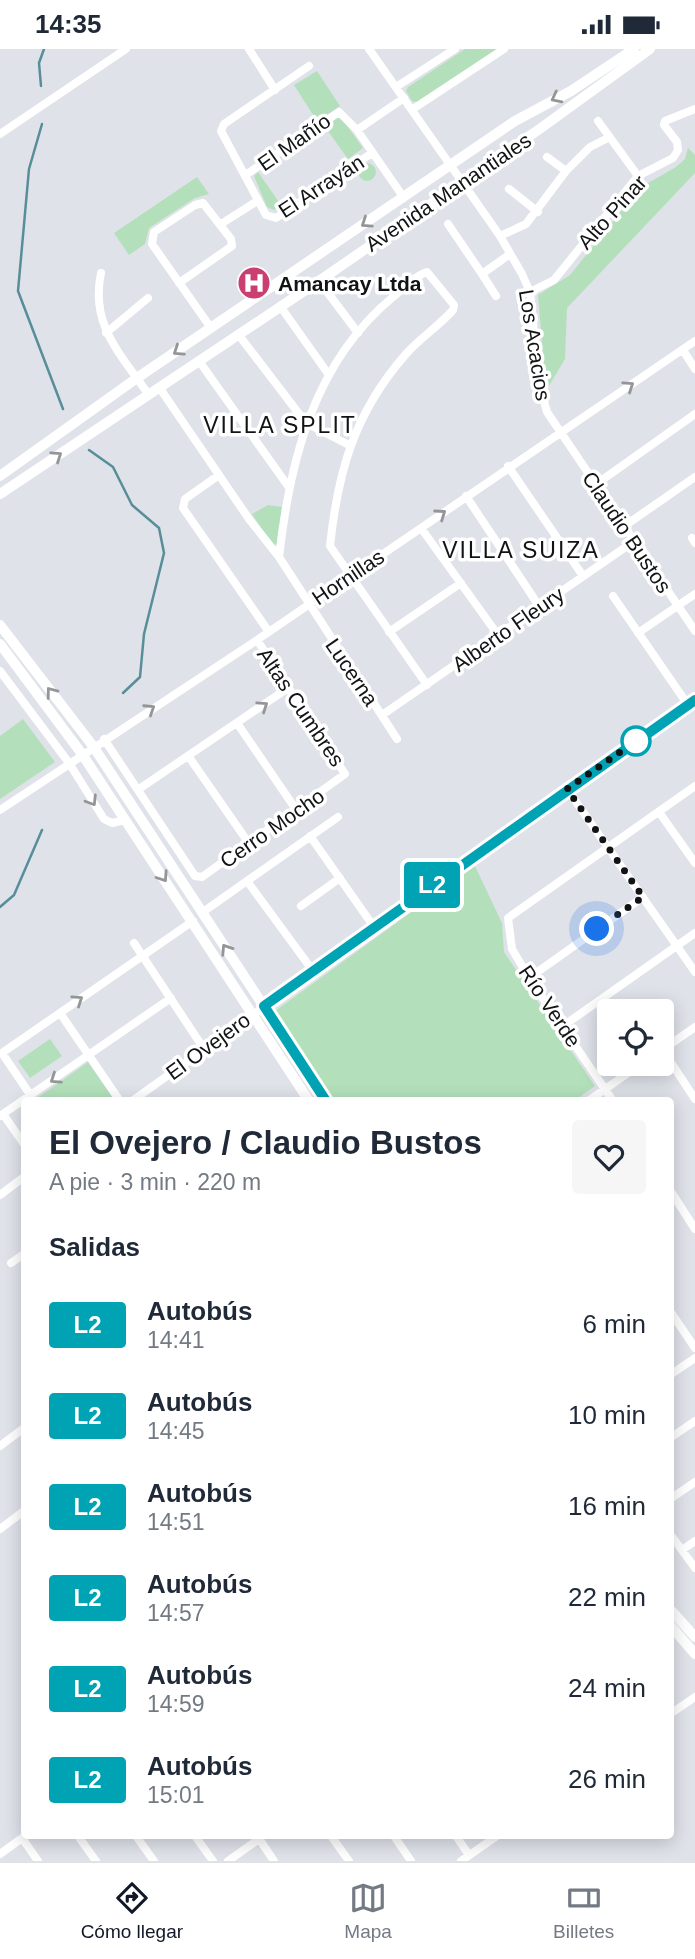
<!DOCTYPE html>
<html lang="es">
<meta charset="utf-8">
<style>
body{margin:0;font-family:Arial,sans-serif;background:#f6f6f7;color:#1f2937;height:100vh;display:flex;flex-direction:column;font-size:26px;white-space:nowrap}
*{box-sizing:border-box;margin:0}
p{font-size:23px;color:#747a83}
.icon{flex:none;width:38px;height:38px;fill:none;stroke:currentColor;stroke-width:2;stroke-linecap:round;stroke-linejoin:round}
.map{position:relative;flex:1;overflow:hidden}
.panel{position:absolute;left:21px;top:1048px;width:653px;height:742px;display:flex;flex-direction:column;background:#fff;border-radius:7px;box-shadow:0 4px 18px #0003}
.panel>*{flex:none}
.badge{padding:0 14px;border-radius:5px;font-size:24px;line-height:46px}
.controls{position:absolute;left:597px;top:950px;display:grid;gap:14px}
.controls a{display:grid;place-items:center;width:77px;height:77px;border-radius:7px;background:#fff;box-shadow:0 4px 18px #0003;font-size:35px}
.you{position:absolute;width:35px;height:35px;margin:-18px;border:5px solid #fff;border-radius:50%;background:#1a73e8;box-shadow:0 0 0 10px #1a73e833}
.map>.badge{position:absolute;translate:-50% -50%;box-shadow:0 0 0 4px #fff}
h2{padding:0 28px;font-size:26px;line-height:63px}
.round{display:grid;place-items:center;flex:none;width:74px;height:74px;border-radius:7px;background:#f6f6f7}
.head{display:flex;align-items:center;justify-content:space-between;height:119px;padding:0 28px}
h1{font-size:33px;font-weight:700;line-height:52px}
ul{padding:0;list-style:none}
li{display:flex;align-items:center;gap:21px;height:91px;padding:0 28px}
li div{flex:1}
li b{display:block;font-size:26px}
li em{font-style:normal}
li .badge{min-width:77px;font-weight:700;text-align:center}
.status{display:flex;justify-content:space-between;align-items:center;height:49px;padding:0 35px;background:#fff;direction:ltr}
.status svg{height:19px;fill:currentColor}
.menu{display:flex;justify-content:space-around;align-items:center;height:98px;border-top:2px solid #e0e1e3;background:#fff;font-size:19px;color:#747a83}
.menu a{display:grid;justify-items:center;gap:4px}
.menu .current{color:#111827}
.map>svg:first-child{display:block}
.green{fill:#b3e0bb}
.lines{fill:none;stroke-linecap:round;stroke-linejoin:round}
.stream{stroke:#578e99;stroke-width:2.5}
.minor{stroke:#fff;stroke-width:8}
.major{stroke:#fff;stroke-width:10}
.oneway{stroke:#949596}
.line-casing{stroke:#fff;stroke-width:16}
.line{stroke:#00a3b4;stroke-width:10}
.walk{stroke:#121315;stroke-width:7;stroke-dasharray:0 12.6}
.stop-dot{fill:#fff;stroke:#00a3b4;stroke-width:3.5}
.labels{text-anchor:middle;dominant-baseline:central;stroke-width:7;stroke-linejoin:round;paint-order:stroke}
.street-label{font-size:21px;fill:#121315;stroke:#fff}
.poi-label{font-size:21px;font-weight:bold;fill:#121315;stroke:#fff;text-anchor:start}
.neighbourhood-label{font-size:23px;letter-spacing:2px;fill:#121315;stroke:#fff}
</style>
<div class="status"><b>14:35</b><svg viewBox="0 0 49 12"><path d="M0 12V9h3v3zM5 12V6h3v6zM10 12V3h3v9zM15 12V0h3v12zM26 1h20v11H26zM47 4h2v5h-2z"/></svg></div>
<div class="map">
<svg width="695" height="1812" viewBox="0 0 695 1812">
<rect width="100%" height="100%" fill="#dfe2e9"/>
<path class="green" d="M465,0H498L418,53L412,52L406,42L408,38Z
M317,22L340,57L317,72L294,36Z
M340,67L363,99L348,110L325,78Z
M688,99L695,106V124L567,259L565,310L546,342L538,246L570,226L641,138L676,118L685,110Z
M358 123a9 9 0 1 1 18 0a9 9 0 1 1-18 0Z
M258,123L281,156L274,161L267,158L254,127Z
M197,128L209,145L195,149L149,179L145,195L129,206L114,184Z
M268,456L282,458L277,495L273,497L252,465Z
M23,670L55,713L0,750V687Z
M475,817L502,874L504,903L595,1037L574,1052H332L275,962Z
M50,990L62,1007L30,1029L18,1012Z
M88,1013L113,1049L109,1052H33Z"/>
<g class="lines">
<path class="stream" d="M41,37L39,14L44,0
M42,75L29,120L18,242L63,360
M89,401L113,418L132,456L159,479L164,504L144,585L140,628L123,644
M0,858L14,846L42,781"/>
<path class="minor" d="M249,0L275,41
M369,0L500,187L522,225L530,243L539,334L547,363L695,582
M309,17L224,75L221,82L266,166L276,169L372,104
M396,38L455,0
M413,60L504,0
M598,72L638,127
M357,81L404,49
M0,85L126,0
M547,108L566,122
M247,125L339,63L357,81L404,149
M509,140L538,163
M221,175L257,152
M448,175L482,225L510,205
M500,187L526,175L566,122L590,98L608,89
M101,224C90,276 120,304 148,345
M482,225L496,247
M319,232L358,284
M179,234L232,197L231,190L203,154L195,156L154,183L152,195L211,279
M530,243L554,231L638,127L673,109L678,101L677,93L664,76L665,72L695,60
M280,257L329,326
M106,284L148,249
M238,285L306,374L349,396
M683,301L695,320
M199,312L288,437
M159,338L249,470L279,508
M508,417L583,527
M219,426L185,450L183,459L269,583
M595,436L695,365
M466,447L539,557
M623,478L695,428
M421,479L498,586
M692,489L695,494
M613,547L688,656
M389,583L461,534
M638,584L695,545
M0,622L69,714L104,770L112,774L125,771
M382,666L633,493
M237,674L297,762
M104,690L195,827L202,828L345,725L257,591
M397,690L279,508C290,411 314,313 393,248C403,239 415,227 427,223L454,256L453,261C439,277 420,289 406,305C355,363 338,421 330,497L427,636
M189,708L250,796
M139,740L288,639
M567,740L695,923
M0,761L257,591L695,292
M659,763L695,814
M310,787L374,878
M247,832L313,922
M301,857L340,829
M203,863L338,768
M134,894L204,1000
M529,929L643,848
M60,964L120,1052
M563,977L695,884
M662,1000L695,1050
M662,1001L695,978
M31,1047L2,1004L193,872
M132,1052L695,651
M588,1052L641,1015
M613,1052L529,929L512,900L508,869L695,737
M3,1065L24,1095
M0,1067L171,949
M670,1141L695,1180
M0,1146L24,1128
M11,1214L24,1205
M670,1262L695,1299
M670,1326L695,1309
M670,1389L695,1372
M0,1397L24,1379
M670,1450L695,1433
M0,1480L24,1462
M670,1485L695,1519
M682,1501L695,1492
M670,1665L695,1648
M78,1787L96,1812
M136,1787L154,1812
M195,1787L213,1812
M331,1787L349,1812
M394,1787L411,1812
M456,1787L469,1806
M258,1788L274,1812
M22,1789L38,1812
M0,1805L25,1787
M228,1812L259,1790
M461,1812L497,1787"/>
<path class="major" d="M0,427L137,329L515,72L571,42L634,0
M0,445L319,232L541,79L650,0
M0,576L93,697L326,1052
M0,595L82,705L309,1052
M670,1560L695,1588
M670,1576L695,1605"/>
</g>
<defs><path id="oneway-chevron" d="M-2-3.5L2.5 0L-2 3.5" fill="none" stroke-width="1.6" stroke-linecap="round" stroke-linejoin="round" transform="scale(1.75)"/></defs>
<g class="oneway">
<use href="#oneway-chevron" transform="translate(556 49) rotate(153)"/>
<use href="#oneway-chevron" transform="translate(366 174) rotate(146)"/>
<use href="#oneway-chevron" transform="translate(178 302) rotate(146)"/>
<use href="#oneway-chevron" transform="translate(629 337) rotate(-34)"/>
<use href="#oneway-chevron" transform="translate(57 407) rotate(-34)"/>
<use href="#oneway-chevron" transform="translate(441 465) rotate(-35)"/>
<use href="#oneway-chevron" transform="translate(51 643) rotate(-127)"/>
<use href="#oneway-chevron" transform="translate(263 657) rotate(-34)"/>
<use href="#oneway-chevron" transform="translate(150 660) rotate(-33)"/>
<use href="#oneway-chevron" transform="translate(92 752) rotate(58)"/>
<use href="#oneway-chevron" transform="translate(163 828) rotate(56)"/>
<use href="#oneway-chevron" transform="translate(226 900) rotate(-123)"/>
<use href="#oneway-chevron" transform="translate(78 951) rotate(-34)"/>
<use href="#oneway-chevron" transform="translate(55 1030) rotate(146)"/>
</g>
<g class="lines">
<defs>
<path id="line" d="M326,1052L264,957L695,651"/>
</defs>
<use href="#line" class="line-casing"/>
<use href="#line" class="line"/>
<path class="walk" d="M597,880L643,848L567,740L636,692"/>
</g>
<defs>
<symbol id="hospital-disc" viewBox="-11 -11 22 22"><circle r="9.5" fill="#ca3e70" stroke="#fff"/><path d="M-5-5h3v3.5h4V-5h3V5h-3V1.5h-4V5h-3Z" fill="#fff"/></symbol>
</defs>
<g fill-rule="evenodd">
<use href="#hospital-disc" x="235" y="215" width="38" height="38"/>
</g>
<circle class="stop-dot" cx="636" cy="692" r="14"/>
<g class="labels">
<g class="street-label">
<text transform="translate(294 93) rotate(-35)">El Mañío</text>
<text transform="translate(321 137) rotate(-33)">El Arrayán</text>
<text transform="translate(448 143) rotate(-34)">Avenida Manantiales</text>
<text transform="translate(612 163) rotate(-48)">Alto Pinar</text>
<text transform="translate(535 296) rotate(81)">Los Acacios</text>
<text transform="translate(627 483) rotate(56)">Claudio Bustos</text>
<text transform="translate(348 528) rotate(-34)">Hornillas</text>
<text transform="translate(508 580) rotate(-35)">Alberto Fleury</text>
<text transform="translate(352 623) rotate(56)">Lucerna</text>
<text transform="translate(301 658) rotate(56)">Altas Cumbres</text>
<text transform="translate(272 779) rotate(-35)">Cerro Mocho</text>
<text transform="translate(550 957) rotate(56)">Río Verde</text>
<text transform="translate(208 997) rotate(-36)">El Ovejero</text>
</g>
<g class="poi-label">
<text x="278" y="234">Amancay Ltda</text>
</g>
<g class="neighbourhood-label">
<text x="280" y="376">VILLA SPLIT</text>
<text x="521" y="501">VILLA SUIZA</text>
</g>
</g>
</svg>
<div class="controls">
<a><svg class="icon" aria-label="locate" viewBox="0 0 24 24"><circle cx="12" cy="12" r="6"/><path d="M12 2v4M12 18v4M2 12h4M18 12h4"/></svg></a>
</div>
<div class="you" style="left:597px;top:880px"></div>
<b class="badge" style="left:432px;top:836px;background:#00a3b4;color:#fff">L2</b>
<section class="panel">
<div class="head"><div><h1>El Ovejero / Claudio Bustos</h1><p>A pie · 3 min · 220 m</p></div><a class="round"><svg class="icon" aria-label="heart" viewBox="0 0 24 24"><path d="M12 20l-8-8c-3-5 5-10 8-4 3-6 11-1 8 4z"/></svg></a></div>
<h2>Salidas</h2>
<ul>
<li><span class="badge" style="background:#00a3b4;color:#fff">L2</span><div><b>Autobús</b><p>14:41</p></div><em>6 min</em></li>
<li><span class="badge" style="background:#00a3b4;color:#fff">L2</span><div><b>Autobús</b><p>14:45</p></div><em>10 min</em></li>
<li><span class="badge" style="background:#00a3b4;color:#fff">L2</span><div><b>Autobús</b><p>14:51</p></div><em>16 min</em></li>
<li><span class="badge" style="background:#00a3b4;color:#fff">L2</span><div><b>Autobús</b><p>14:57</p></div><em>22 min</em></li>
<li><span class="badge" style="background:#00a3b4;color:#fff">L2</span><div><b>Autobús</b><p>14:59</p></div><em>24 min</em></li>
<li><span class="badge" style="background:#00a3b4;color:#fff">L2</span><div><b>Autobús</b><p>15:01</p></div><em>26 min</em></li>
</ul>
</section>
</div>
<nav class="menu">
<a class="current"><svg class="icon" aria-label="directions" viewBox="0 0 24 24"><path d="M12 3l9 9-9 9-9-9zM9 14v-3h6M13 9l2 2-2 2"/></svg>Cómo llegar</a>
<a><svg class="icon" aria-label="map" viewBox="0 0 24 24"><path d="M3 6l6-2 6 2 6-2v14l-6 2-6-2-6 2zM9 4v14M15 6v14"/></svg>Mapa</a>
<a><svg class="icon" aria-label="tickets" viewBox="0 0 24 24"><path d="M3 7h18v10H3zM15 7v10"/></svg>Billetes</a>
</nav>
